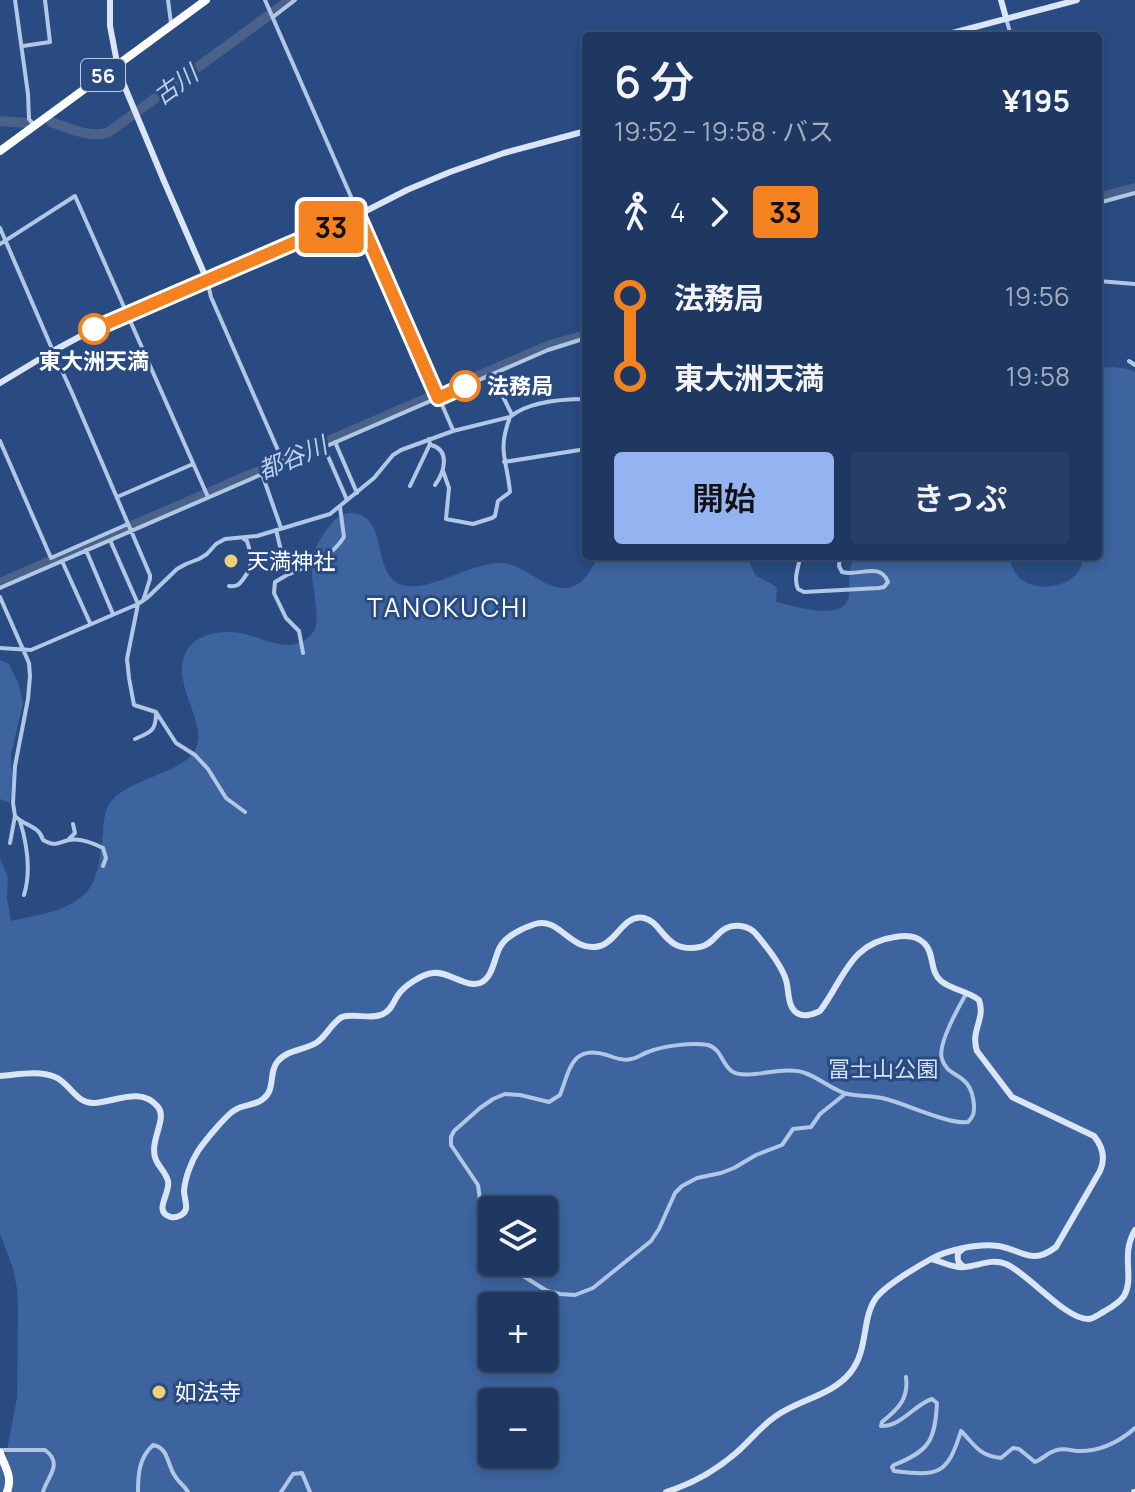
<!DOCTYPE html>
<html lang="ja">
<meta charset="utf-8">
<style>
body{margin:0;font-family:Manrope,"Noto Sans JP",sans-serif;background:#273f67;color:#f1f3f6;height:100vh;display:flex;flex-direction:column;font-size:30px;white-space:nowrap}
*{box-sizing:border-box;margin:0}
p{font-size:26px;color:#a1acbd}
.icon{flex:none;width:44px;height:44px;fill:none;stroke:currentColor;stroke-width:2;stroke-linecap:round;stroke-linejoin:round}
.map{position:relative;flex:1;overflow:hidden}
.details{position:absolute;left:582px;top:32px;width:520px;height:528px;display:flex;flex-direction:column;background:#1f3861;border-radius:8px;box-shadow:0 4px 12px #0003,0 0 0 2px #3c5276}
.details>*{flex:none}
.badge{padding:0 16px;border-radius:6px;font-size:28px;line-height:52px}
.buttons{position:absolute;left:478px;top:1196px;display:grid;gap:16px}
.buttons a{display:grid;place-items:center;width:80px;height:80px;border-radius:8px;background:#1f3861;box-shadow:0 4px 12px #0003,0 0 0 2px #3c5276;font-size:40px}
.map>.badge{position:absolute;translate:-50% -50%;box-shadow:0 0 0 4px #fff}
.legs{display:flex;align-items:center;gap:12px;height:88px;padding:0 32px;font-size:26px}
.legs p{margin-inline-start:auto}
.overview{display:flex;align-items:center;justify-content:space-between;height:136px;padding:0 32px}
h1{font-size:44px;font-weight:600;line-height:60px}
.cta{display:flex;gap:16px;margin-top:auto;padding:16px 32px}
.cta a{flex:1;height:92px;border-radius:8px;background:#95b2f1;color:#111;font-size:32px;font-weight:600;line-height:92px;text-align:center}
.cta a+a{background:#273f67;color:#f1f3f6}
ul{padding:0 32px;list-style:none}
li{display:flex;align-items:center;gap:28px;height:80px;font-size:30px}
li i{display:grid;place-items:center;width:12px;height:100%;margin:0 10px;background:currentColor}
li i::after{content:'';width:20px;height:20px;margin:-10px;border:6px solid;border-radius:50%;background:#1f3861}
li p{margin-inline-start:auto}
li:first-child i{background:linear-gradient(#0000 50%,currentColor 0)}
li:last-child i{background:linear-gradient(currentColor 50%,#0000 0)}
.map>svg:first-child{display:block}
.green{fill:#3d649e;fill-rule:evenodd}
.lines{fill:none;stroke-linecap:round;stroke-linejoin:round}
.river{stroke:#4a6289;stroke-width:10}
.street{stroke:#b1c7e6;stroke-width:4}
.secondary{stroke:#dae5f6;stroke-width:6}
.highway{stroke:#fff;stroke-width:8}
.line-1-casing{stroke:#fff;stroke-width:18}
.line-1{stroke:#f58220;stroke-width:12}
.stop-1-dot{fill:#fff;stroke:#f58220;stroke-width:4}
.poi-dot{fill:#edd078;stroke:#294b81;stroke-width:3}
.labels{text-anchor:middle;dominant-baseline:central;stroke-width:6;stroke-linejoin:round;paint-order:stroke}
.shield{fill:#294b81;stroke:#bfc9d9;stroke-width:2}
.shield-label{font-size:20px;font-weight:bold;fill:#fff}
.stop-label{font-size:22px;font-weight:bold;fill:#fff;stroke:#294b81}
.poi-label{font-size:22px;fill:#fff;stroke:#294b81;text-anchor:start}
.park-label{font-size:22px;fill:#d4e1f5;stroke:#294b81}
.water-label{font-size:24px;font-style:italic;fill:#bcd1ed;stroke:#294b81}
.quarter-label{font-size:26px;letter-spacing:2px;fill:#fff;stroke:#294b81}
</style>
<div class="map">
<svg width="1135" height="1492" viewBox="0 0 1135 1492">
<rect width="100%" height="100%" fill="#294b81"/>
<path class="green" d="M1113,367L1128,369L1135,372V1492H0V1462L4,1466L17,1398L18,1311L17,1289L13,1268L0,1234V859L8,877L7,898L11,921C39,914 81,911 94,880C100,865 101,848 103,833C104,821 104,808 113,799C134,778 183,772 195,750C210,723 168,683 187,650C199,631 228,629 248,635C270,641 296,656 314,631C322,620 309,578 312,560C314,549 319,541 325,532C332,522 340,512 353,513C388,516 372,573 400,584C425,595 468,564 498,563C525,562 541,589 565,588C582,588 592,569 598,556H747L755,575L777,587L776,602C794,606 847,624 849,594C850,580 847,567 856,556H1009C1011,564 1014,574 1021,579C1037,592 1070,588 1080,569C1082,565 1082,560 1083,556H1098V368ZM492,1210H544V1262H492ZM492,1306H544V1358H492ZM492,1402H544V1454H492Z
M0,660L9,664L19,685L23,703L11,754L12,778L10,803L0,799Z"/>
<g class="lines">
<path class="river" d="M0,121L26,123
M51,122C69,128 90,139 109,132L290,0
M1098,198L1135,188
M0,583L550,345L586,335"/>
<path class="street" d="M15,0L28,94L29,119L34,125
M168,0L171,23
M265,0L453,430
M273,17L295,0
M1006,18L1011,36
M23,46L50,42L45,0
M1098,203L1135,193
M0,228L53,351L73,395L150,575V579L143,601
M0,244L75,196L208,497
M207,280L211,297L284,464
M1098,281L1135,284
M1129,361L1135,365
M492,374L512,415
M582,399L586,423
M0,441L51,558L128,524
M335,442L357,493
M431,445C451,450 444,473 435,485
M324,447L347,500
M504,462L586,449
M443,471L449,488L446,519L473,524L492,518L495,516L498,501L510,492C507,459 497,452 510,417
M262,474L281,528
M410,486L430,444L429,439
M117,497L193,464
M276,530L287,575L275,582L274,593L286,618L299,631L303,653
M110,540L138,604L127,659L129,678L134,705L156,712L176,743L195,755L208,769L226,798L245,812
M86,550L113,614
M800,556C799,568 793,577 798,589L804,592L879,588L884,587L888,582C880,561 859,577 842,572L839,566L840,556
M62,561L90,623
M287,575C309,565 331,558 344,537L340,507
M229,586C237,587 239,585 244,578C254,565 252,557 247,541L244,539
M0,588L548,350L586,338
M0,597L29,663L30,676L28,699L15,766L13,803L15,816L10,843
M0,648L31,650L138,604L148,597L177,569L186,564L199,559L207,554L216,544L225,539L257,536L330,514L374,478L393,455L401,450L453,431L510,417C529,401 562,399 586,399
M135,739C151,732 156,731 156,713
M15,816C24,826 39,825 43,840C56,847 56,843 69,840C80,838 93,843 103,848L106,858L103,866
M20,821C27,844 31,872 24,895
M68,840L75,833L73,824
M492,1227L481,1207L478,1185L451,1145V1137L454,1131L480,1108L493,1099L505,1094L520,1095L549,1102L560,1095C570,1069 572,1044 607,1055C615,1058 623,1061 631,1059C637,1058 642,1054 648,1052C662,1046 693,1042 708,1045C722,1049 722,1066 733,1072C748,1080 785,1065 805,1073C819,1078 830,1088 844,1093C857,1097 872,1095 886,1099C906,1104 950,1125 968,1122C974,1116 974,1113 974,1105C971,1070 948,1080 942,1059C937,1045 958,1008 966,994
M510,1262L520,1274L547,1291L560,1294L575,1295L593,1288L651,1241L659,1229L675,1193L682,1186L697,1178L721,1173L734,1168L756,1155L782,1145L793,1129L811,1127L820,1114L845,1094
M906,1377C909,1399 898,1409 882,1422L881,1426C901,1427 915,1404 932,1399L937,1403C935,1441 929,1451 894,1465L892,1467L894,1471C938,1476 947,1476 961,1431C975,1445 979,1456 1001,1458L1013,1448L1019,1449L1035,1462C1043,1459 1048,1452 1057,1450C1063,1448 1070,1450 1076,1451C1099,1452 1118,1443 1135,1428
M0,1450H45C64,1464 47,1477 43,1492
M138,1492C138,1474 139,1458 153,1445C169,1448 167,1465 175,1476C179,1483 184,1485 188,1492
M281,1492L293,1474L302,1473L310,1492"/>
<path class="secondary" d="M110,0V26L119,73L164,181L207,280
M1001,0L1006,18
M941,36L1077,0
M0,383L53,351L94,329L358,215L407,190L450,172L504,153L586,131
M0,1076C17,1075 38,1070 55,1077C70,1083 76,1104 94,1103C115,1102 141,1086 158,1107C168,1119 148,1142 156,1160C159,1167 166,1173 168,1181C171,1193 152,1212 171,1217C177,1218 184,1215 186,1209C187,1204 184,1196 184,1191C185,1178 191,1162 198,1151C204,1142 226,1115 235,1110C243,1104 255,1106 263,1099C276,1090 268,1072 278,1061C287,1050 304,1050 316,1043C327,1036 331,1023 342,1017C355,1013 371,1020 383,1014C392,1010 393,1002 398,995C404,986 422,974 433,973C449,971 465,988 480,983C493,978 494,958 500,947C506,936 523,928 535,924C560,916 571,954 600,946C617,941 624,914 644,918C663,922 664,954 700,947C717,944 718,923 741,926C747,927 752,929 756,934C767,947 781,964 786,980C789,989 787,1007 797,1013C804,1018 813,1014 820,1011C844,979 850,943 895,937C905,935 916,935 924,943C935,953 929,971 941,981C952,990 968,991 979,1000C986,1019 970,1030 977,1051L1012,1097L1094,1136C1103,1147 1106,1158 1100,1171L1056,1247C1031,1266 1023,1250 998,1246C979,1243 947,1250 931,1259C941,1261 955,1269 964,1267
M963,1249L958,1253C957,1260 958,1263 964,1267C979,1266 991,1258 1006,1264C1029,1274 1065,1319 1088,1319C1094,1319 1099,1314 1105,1311C1112,1307 1119,1303 1124,1296C1135,1277 1120,1255 1135,1230
M666,1492C692,1484 715,1471 736,1453C750,1441 761,1426 776,1416C800,1399 831,1396 850,1373C869,1350 861,1319 876,1298C887,1284 915,1268 931,1259
M1134,1492H1135"/>
<path class="highway" d="M0,151L206,0
M0,1453C5,1468 13,1476 7,1492"/>
</g>
<g class="lines">
<defs>
<path id="line-1" d="M94,329L358,215L438,398L465,386"/>
</defs>
<use href="#line-1" class="line-1-casing"/>
<use href="#line-1" class="line-1"/>
</g>
<g class="stop-1-dot">
<circle cx="94" cy="329" r="14"/>
<circle cx="465" cy="386" r="14"/>
</g>
<g class="poi-dot">
<circle cx="231" cy="561" r="8"/>
<circle cx="159" cy="1392" r="8"/>
</g>
<g class="labels">
<rect class="shield" x="81" y="59" width="44" height="32" rx="6"/>
<g class="shield-label">
<text x="103" y="75">56</text>
</g>
<g class="stop-label">
<text x="94" y="361">東大洲天満</text>
<text x="487" y="386" text-anchor="start">法務局</text>
</g>
<g class="poi-label">
<text x="247" y="561">天満神社</text>
<text x="175" y="1392">如法寺</text>
</g>
<g class="park-label">
<text x="883" y="1069">冨士山公園</text>
</g>
<g class="water-label">
<text transform="translate(175 84) rotate(-36)">古川</text>
<text transform="translate(292 457) rotate(-23)">都谷川</text>
</g>
<g class="quarter-label">
<text x="448" y="607">TANOKUCHI</text>
</g>
</g>
</svg>
<div class="buttons">
<a><svg class="icon" aria-label="layers" viewBox="0 0 24 24"><path d="M12 4l9 5-9 5-9-5zM3 14l9 5 9-5"/></svg></a>
<a>+</a>
<a>−</a>
</div>
<b class="badge" style="left:331px;top:227px;background:#f58220;color:#111">33</b>
<section class="details">
<div class="overview"><div><h1>6 分</h1><p>19:52 – 19:58 · バス</p></div><b>¥195</b></div>
<div class="legs"><svg class="icon" aria-label="walk" viewBox="0 0 24 24"><circle cx="13" cy="4" r="2"/><path d="M13 8l-2 6 4 7M11 14l-3 7M7 12l3-4h3l4 4"/></svg>4<svg class="icon" aria-label="forward" viewBox="0 0 24 24"><path d="M9 5l7 7-7 7"/></svg><b class="badge" style="background:#f58220;color:#111">33</b></div>
<ul>
<li><i style="color:#f58220"></i><b>法務局</b><p>19:56</p></li>
<li><i style="color:#f58220"></i><b>東大洲天満</b><p>19:58</p></li>
</ul>
<div class="cta"><a>開始</a><a>きっぷ</a></div>
</section>
</div>
